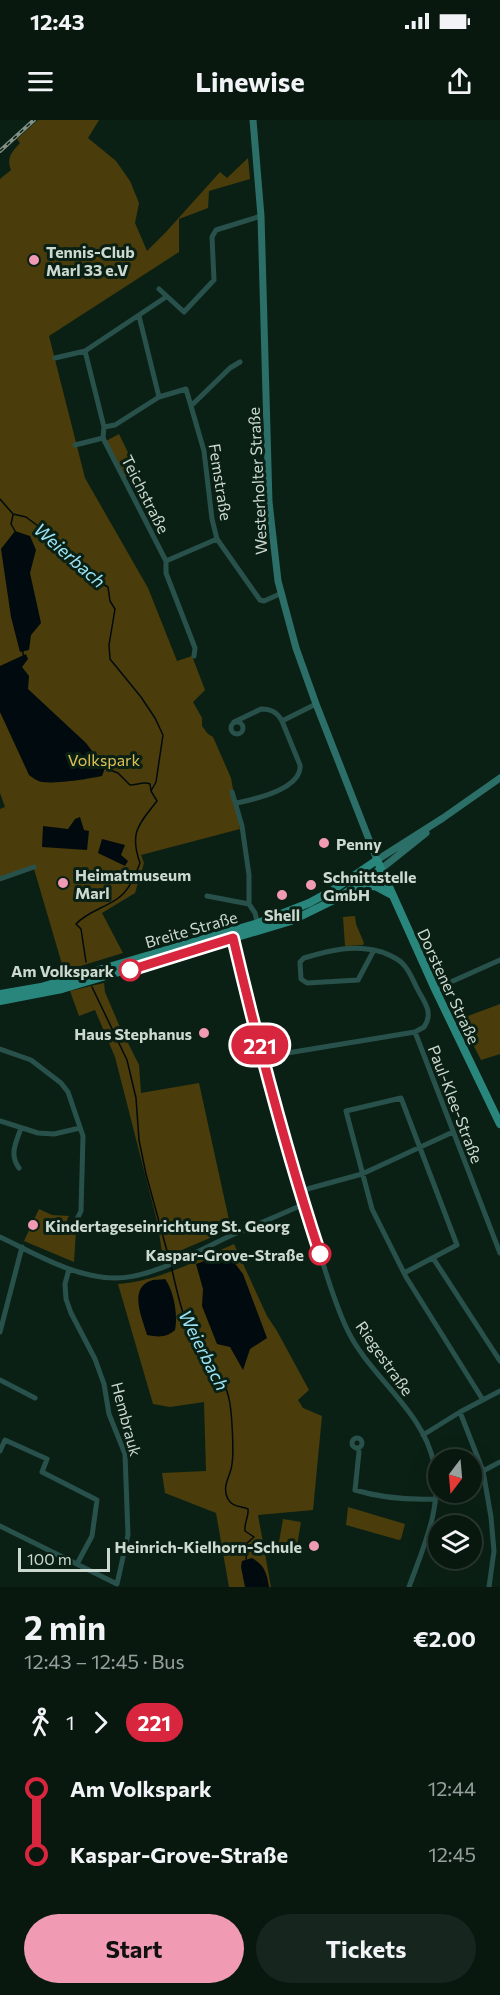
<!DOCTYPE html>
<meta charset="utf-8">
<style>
body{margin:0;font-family:Commissioner,sans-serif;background:#16251d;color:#f1f3f6;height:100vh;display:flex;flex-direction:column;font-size:22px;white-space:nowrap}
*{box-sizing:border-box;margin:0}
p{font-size:20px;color:#98a09e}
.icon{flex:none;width:33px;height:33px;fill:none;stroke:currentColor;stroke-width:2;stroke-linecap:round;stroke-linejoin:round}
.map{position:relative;height:1467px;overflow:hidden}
.sheet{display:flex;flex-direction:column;background:#08180f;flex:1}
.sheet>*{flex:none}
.badge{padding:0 12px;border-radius:20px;font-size:21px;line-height:39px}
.needle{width:39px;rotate:196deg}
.buttons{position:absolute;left:428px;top:1329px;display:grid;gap:12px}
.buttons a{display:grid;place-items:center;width:54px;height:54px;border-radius:50%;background:#08180f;box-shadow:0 6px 24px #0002,0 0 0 2px #29372f;font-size:30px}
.scale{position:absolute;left:18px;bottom:15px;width:92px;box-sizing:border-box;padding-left:6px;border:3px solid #ccd9d0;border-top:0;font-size:16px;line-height:21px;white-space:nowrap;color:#ccd9d0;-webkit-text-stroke:4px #0b2014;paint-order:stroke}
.map>.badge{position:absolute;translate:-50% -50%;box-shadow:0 0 0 3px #fff}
.legs{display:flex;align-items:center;gap:9px;height:66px;padding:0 24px;font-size:20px}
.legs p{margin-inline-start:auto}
.head{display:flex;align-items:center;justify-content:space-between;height:102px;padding:0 24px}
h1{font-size:33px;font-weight:700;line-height:45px}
.primary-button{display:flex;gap:12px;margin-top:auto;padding:12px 24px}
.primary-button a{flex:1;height:69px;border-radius:36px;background:#f19ab3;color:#111;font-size:24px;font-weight:700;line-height:69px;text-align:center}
.primary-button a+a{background:#16251d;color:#f1f3f6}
ul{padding:0 24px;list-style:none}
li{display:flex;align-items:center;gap:21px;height:66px;font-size:22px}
li i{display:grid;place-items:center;width:9px;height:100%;margin:0 8px;background:currentColor}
li i::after{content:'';width:15px;height:15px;margin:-8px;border:4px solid;border-radius:50%;background:#08180f}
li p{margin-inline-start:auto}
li:first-child i{background:linear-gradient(#0000 50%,currentColor 0)}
li:last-child i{background:linear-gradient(currentColor 50%,#0000 0)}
.status{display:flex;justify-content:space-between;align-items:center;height:42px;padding:0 30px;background:#08180f;direction:ltr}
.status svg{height:16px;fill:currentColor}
header{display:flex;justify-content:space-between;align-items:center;height:78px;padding:0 24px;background:#08180f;font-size:27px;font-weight:700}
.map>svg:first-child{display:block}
.green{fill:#4a3d0b}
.water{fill:#010a0e}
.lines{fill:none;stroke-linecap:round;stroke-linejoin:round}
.stream{stroke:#010a0e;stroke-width:1.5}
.minor{stroke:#29514c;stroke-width:5}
.secondary{stroke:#2b6f68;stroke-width:7}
.primary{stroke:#29867d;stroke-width:8}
.rail-casing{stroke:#819187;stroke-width:4}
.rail{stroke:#0b2014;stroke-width:1.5;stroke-dasharray:4.5;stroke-linecap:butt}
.line-1-casing{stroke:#fff;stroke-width:14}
.line-1{stroke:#d7263d;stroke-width:9}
.poi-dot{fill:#f19ab3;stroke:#0b2014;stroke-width:2}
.stop-1-dot{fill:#fff;stroke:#d7263d;stroke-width:3}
.labels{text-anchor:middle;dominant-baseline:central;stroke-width:6;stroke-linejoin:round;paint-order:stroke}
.poi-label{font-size:16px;font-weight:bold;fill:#ccd9d0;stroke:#0b2014;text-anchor:start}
.street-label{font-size:16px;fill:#ccd9d0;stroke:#0b2014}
.park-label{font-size:16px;fill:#dfc155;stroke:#0b2014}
.stop-label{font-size:16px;font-weight:bold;fill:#ccd9d0;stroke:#0b2014;text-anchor:end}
.water-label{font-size:18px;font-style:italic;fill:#9be5f9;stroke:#0b2014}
</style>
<div class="status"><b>12:43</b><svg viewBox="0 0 49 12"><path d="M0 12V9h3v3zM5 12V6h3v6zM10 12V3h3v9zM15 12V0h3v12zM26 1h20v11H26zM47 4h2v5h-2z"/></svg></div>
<header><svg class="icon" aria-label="menu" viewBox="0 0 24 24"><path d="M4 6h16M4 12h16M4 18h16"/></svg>Linewise<svg class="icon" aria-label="share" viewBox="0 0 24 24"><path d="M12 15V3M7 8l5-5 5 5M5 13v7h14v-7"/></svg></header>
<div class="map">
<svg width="500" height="1467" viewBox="0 0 500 1467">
<rect width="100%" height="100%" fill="#0b2014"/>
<path class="green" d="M38,0H99L88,18L116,41L130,61L139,83L135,103L147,131L166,112L220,52L227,58L248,38L250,59L209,71L208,88L179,99V132L49,216L85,358L148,468L177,541L192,536L205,570L193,582L202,598V606L208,614L213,617L231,658L240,709L141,735L144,743L135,773L102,793L123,833L64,851L34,749L0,758V689L5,687L0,673V59L11,50C6,38 12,32 20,23L17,19Z
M119,314L137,351L125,357L106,321Z
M355,796L356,804L364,823L363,825L345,826L343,797Z
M104,863L105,872L119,905L139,945L141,973L199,963L231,1109L163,1138L157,1101L115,937L95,890L79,896L70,871Z
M500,884V934L481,940L460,899Z
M39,1089L52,1095L69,1096C64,1104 67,1111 76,1111L74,1142L24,1121Z
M234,1124L267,1196L277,1211L309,1270L298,1280L303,1288L322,1296L313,1390L258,1395L271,1467H229L216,1393L165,1373L162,1353L206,1351L204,1282L170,1287L153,1284L118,1164C160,1161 197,1140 234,1124Z
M348,1387L405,1404L401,1419L399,1420L346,1405Z
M283,1399L301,1402L296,1431L278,1428Z"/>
<path class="water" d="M15,411L30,416L36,430L30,453L41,503L31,515L29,530L20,532L11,497L1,429Z
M26,534L28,539L22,547L29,556L28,569L86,623L105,648L102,656C88,659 56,664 42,662C37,661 33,658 29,655L0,592V546Z
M80,697L84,710L89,711L87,730L42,727L43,706L68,709L75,699Z
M102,719L125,725L121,735L128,741L125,746L98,733Z
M227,1133L243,1154L267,1218L250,1229L243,1250L230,1227L217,1224L202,1186L203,1169L196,1144Z
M165,1159C174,1171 178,1195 175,1210C166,1218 158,1217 147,1215C143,1199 128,1170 150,1161C154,1159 160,1160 165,1159Z
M252,1438C265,1445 267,1454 269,1467H245L241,1447L242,1441Z"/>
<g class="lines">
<path class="stream" d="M0,379L13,394L26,397L62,424L87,447L94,459L108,467L110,481L115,489L109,525L110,539L141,577L155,598L163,615L156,662L151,671L157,681C139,704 129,712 140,743C135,756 129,771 117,779C104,788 87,792 76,804L81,809L86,842
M13,395L11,404L15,411
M23,531V535
M105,648L118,653L130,665C137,665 144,661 150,664L151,671
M92,867L127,940L136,978L139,1020L146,1054L170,1142
M171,1146C176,1165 179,1185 187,1204C200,1232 226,1253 230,1284C232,1297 234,1332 232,1344C231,1356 221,1366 228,1379C232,1387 241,1386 248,1389C249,1397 244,1402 245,1411L254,1417L246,1424L247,1431L246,1439"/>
<path class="minor" d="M159,169L184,192L214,160L212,117L216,110L261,96
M55,238L85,231
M159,277L186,269L204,331L212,399L217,419L260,480L264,481L282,473
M192,285L230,248L240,242
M104,307L115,305L159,277L139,196
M75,325L103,318
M166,441L103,318L104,307L85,231L166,177
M194,536L195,528L166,453V441L217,419
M231 608a6 6 0 1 1 12 0a6 6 0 1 1-12 0Z
M234,602L261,589C271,589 277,592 282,601
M232,672L242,706L249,755V784L255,793L258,806
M237,683C255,679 302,669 300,645L282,601L316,584
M0,759L34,747
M207,776L249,784
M233,818C260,919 283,1021 316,1121C325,1149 333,1179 346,1207C368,1256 423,1289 434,1344C443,1386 423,1428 409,1467
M435,869L500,840
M415,912L500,1133
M0,929L31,940L61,963L68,972L83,1016L81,1091L75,1103
M263,937L415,912L424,907C433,894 426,884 419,872C414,863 410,851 403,844C398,838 389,835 382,832C354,824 331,830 304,838L300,842L301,859L307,863L358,860L374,830
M0,1001L38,1013L54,1014L80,1008
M19,1048C9,1034 16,1023 21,1008
M300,1071L362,1054L453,1012
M0,1117C36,1134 75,1158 116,1158C153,1158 199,1130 232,1115C256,1105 280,1095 304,1084
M433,1138L500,1241
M404,1153L457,1125L401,978L346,991L372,1089L406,1157L483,1280
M0,1212L22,1127
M0,1260L35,1278
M460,1292L483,1351L491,1397L494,1431L489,1467
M423,1315L460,1292L500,1271
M352 1323a5 5 0 1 1 10 0a5 5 0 1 1-10 0Z
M358,1328L359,1332L355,1370C381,1378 408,1380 436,1379
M0,1331L5,1320L47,1339L42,1352L97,1380L92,1416L77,1444
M483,1351L500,1342
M0,1406L117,1464L128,1415L125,1334L109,1294L104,1264L95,1239L71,1193L66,1179L65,1164L69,1149"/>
<path class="secondary" d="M253,0L261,96L269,382L278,461L296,528L316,584L377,740L443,698L500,658
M381,749L426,713"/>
<path class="primary" d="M357,767L375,766L390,774
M0,874L41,867L258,803L309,783L333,770L377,740L435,869L500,1004
M0,881L62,869L291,801L338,778L381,749"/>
<defs>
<path id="rail" d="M0,31L34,0"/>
</defs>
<use href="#rail" class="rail-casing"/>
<use href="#rail" class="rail"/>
</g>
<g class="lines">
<defs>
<path id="line-1" d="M130,850L233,818C258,924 286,1031 320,1134"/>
</defs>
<use href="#line-1" class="line-1-casing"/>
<use href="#line-1" class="line-1"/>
</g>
<g class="poi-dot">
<circle cx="34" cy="140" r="6"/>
<circle cx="324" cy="723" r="6"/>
<circle cx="63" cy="763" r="6"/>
<circle cx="311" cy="765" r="6"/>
<circle cx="282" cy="775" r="6"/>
<circle cx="204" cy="913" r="6"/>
<circle cx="33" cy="1105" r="6"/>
<circle cx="314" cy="1426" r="6"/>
</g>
<g class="stop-1-dot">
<circle cx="130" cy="850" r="10"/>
<circle cx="320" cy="1134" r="10"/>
</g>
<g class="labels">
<g class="poi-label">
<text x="46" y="131">Tennis-Club<tspan x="46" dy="18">Marl 33 e.V</tspan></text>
<text x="336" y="723">Penny</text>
<text x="75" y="754">Heimatmuseum<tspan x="75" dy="18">Marl</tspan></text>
<text x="323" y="756">Schnittstelle<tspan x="323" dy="18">GmbH</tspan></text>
<text x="282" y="794" text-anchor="middle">Shell</text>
<text x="192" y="913" text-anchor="end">Haus Stephanus</text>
<text x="45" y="1105">Kindertageseinrichtung St. Georg</text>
<text x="302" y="1426" text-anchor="end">Heinrich-Kielhorn-Schule</text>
</g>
<g class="street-label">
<text transform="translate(257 361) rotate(-93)">Westerholter Straße</text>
<text transform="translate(221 362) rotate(81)">Femstraße</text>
<text transform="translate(146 374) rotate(63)">Teichstraße</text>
<text transform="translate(191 809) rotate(-16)">Breite Straße</text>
<text transform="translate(449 866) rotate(65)">Dorstener Straße</text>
<text transform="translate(456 984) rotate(69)">Paul-Klee-Straße</text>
<text transform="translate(385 1238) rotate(55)">Riegestraße</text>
<text transform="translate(127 1299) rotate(75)">Hembrauk</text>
</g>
<g class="park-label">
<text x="104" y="639">Volkspark</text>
</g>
<g class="stop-label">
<text x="114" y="850">Am Volkspark</text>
<text x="304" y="1134">Kaspar-Grove-Straße</text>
</g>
<g class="water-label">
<text transform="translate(70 435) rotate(41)">Weierbach</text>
<text transform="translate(204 1230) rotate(63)">Weierbach</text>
</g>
</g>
</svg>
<div class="buttons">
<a><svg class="needle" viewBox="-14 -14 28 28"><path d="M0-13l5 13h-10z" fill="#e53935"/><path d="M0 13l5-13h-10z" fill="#98a09e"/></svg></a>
<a><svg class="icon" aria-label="layers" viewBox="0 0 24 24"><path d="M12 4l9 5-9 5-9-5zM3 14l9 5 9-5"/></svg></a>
</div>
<div class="scale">100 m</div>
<b class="badge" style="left:260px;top:925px;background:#d7263d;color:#fff">221</b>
</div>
<section class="sheet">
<div class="head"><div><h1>2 min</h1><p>12:43 – 12:45 · Bus</p></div><b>€2.00</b></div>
<div class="legs"><svg class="icon" aria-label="walk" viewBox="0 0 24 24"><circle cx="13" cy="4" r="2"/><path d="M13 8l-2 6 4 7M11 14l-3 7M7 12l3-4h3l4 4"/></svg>1<svg class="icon" aria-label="forward" viewBox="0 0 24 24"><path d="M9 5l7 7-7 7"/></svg><b class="badge" style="background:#d7263d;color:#fff">221</b></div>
<ul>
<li><i style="color:#d7263d"></i><b>Am Volkspark</b><p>12:44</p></li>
<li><i style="color:#d7263d"></i><b>Kaspar-Grove-Straße</b><p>12:45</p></li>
</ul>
<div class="primary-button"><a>Start</a><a>Tickets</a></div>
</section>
